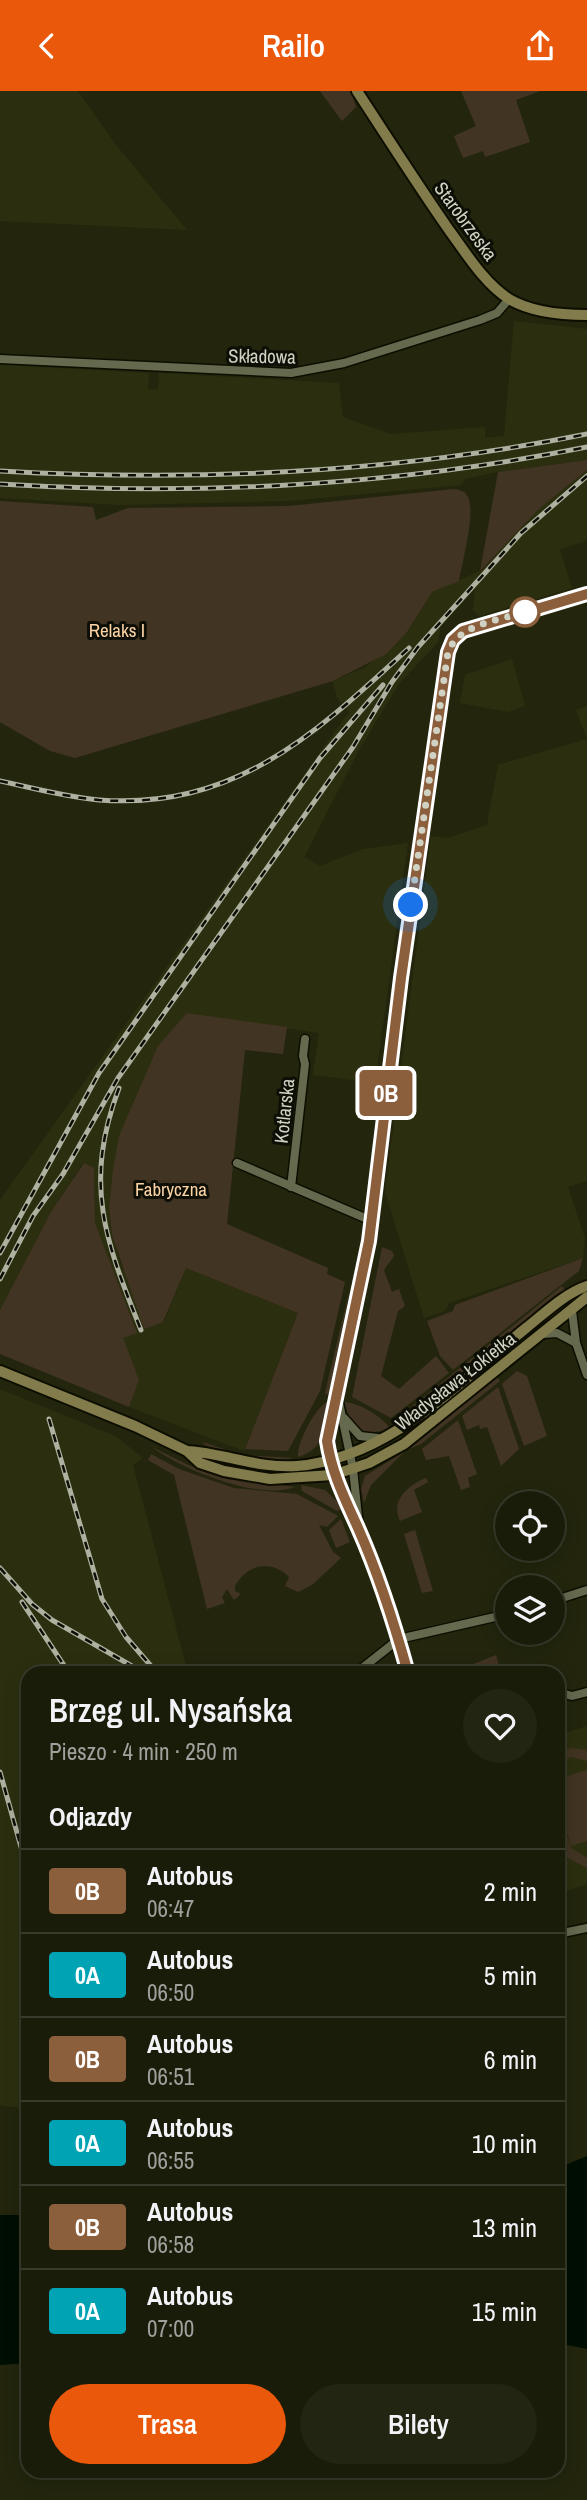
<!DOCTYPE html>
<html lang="pl">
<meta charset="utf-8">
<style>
body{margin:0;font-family:"Archivo Narrow",sans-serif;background:#232513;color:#f1f3f6;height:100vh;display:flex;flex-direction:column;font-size:26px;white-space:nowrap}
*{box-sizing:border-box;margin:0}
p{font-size:23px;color:#9fa19c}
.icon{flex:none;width:38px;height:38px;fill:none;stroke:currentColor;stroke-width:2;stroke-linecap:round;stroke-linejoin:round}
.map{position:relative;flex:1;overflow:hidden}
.panel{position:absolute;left:21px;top:1575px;width:544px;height:812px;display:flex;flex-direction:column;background:#1a1c0a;border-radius:21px;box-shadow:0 4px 18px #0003,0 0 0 2px #383a2b}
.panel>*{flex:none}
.badge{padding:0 14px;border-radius:5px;font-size:24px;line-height:46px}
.buttons{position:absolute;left:495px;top:1400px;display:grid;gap:14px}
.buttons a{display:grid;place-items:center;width:70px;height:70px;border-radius:50%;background:#1a1c0a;box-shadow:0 4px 18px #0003,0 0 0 2px #383a2b;font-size:35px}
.you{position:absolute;width:35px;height:35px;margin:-18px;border:5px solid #fff;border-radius:50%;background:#1a73e8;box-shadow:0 0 0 10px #1a73e833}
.map>.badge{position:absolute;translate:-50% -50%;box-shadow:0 0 0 4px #fff}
h2{padding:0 28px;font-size:26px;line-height:63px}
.round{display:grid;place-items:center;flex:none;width:74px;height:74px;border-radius:37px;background:#232513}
.overview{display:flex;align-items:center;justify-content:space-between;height:119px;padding:0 28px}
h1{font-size:33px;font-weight:600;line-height:52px}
.action{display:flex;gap:14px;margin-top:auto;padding:14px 28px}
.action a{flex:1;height:80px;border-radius:42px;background:#ea580c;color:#fff;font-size:28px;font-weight:600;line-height:80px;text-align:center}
.action a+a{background:#232513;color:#f1f3f6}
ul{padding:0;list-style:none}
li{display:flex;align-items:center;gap:21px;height:84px;padding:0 28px;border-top:2px solid #383a2b}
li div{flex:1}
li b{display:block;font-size:26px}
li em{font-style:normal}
li .badge{min-width:77px;font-weight:700;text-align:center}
header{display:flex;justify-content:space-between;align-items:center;height:91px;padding:0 28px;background:#ea580c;color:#fff;font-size:32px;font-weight:600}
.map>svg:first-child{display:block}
.built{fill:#2c2f0f}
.green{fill:#423422}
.water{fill:#000e03}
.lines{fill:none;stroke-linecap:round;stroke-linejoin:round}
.street-casing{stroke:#0d0e00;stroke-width:11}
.secondary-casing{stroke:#0d0e00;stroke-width:14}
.street{stroke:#65694e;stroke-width:8}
.secondary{stroke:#827c4c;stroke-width:10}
.rail-casing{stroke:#aeb1a0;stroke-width:5}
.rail{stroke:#0d0e05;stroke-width:2.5;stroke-dasharray:8;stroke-linecap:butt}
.line-casing{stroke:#fff;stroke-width:16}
.line{stroke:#8b5e3c;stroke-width:10}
.walk{stroke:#d0d3c4;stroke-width:7;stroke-dasharray:0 12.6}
.stop-dot{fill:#fff;stroke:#8b5e3c;stroke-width:3.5}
.labels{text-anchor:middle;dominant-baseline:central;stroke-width:6;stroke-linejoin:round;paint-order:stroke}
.street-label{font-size:19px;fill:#d0d3c4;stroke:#0d0e05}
.park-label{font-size:19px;fill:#fbd3a4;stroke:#0d0e05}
</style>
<header><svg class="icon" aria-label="back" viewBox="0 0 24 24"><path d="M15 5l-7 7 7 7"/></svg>Railo<svg class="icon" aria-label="share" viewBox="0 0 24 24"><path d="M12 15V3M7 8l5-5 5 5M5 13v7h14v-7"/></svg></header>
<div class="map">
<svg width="587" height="2409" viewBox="0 0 587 2409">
<rect width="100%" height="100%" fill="#23260d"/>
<path class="built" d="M0,0H78L116,54L187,139L0,130Z
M514,230L587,238V369L498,381L465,388L461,394L288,410L119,414L0,407V274L149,282L148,298L155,299L158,298L159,282L339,292L343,326L390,343L485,336V347L504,345Z
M587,379V449L560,459L572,497L479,525L473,519L475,498L441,535L438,551L399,593L359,659L304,766L320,775L363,758L408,752L375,992L313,984L319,942L187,922L119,1045L109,1116L112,1144L122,1177L164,1231L186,1177L298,1222L244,1360L129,1316L139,1289L122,1247L136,1241L95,1132L94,1077L83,1072L52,1119L0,1219V1109L349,621L337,607L333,590L364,577L407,541L432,501L480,480L540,417Z
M512,568L525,615L508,621L460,612L465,584Z
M587,615V1090L568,1096L585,1147L583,1167L449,1212L445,1220L424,1227L385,1101L431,745L448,747L487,734L498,674L587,648L576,619Z
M0,1298L117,1346L143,1367L133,1374L188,1582H28V2018L0,2014Z
M587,1635V1793L561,1802L558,1792V1644Z"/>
<path class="green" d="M320,0H351L356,16L342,30Z
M461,0H540L516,9L530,51L485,66L483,60L463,67L454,45L476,35Z
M587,369V379L540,417L480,480L498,381Z
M454,398C460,399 465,400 468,406C476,422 462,472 459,490L432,501L407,541L386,563L333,590L75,667L50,660L0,631V410L93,416L96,429L128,417L289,415Z
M187,922L287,936L283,963L245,959L227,1133L328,1177L327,1183L345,1191L320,1300L288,1360L245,1358L298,1222L186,1177L163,1231L144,1238L112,1144L109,1116L113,1079L119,1045L158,955Z
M84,1072L94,1077L95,1132L137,1242L123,1247L139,1289L129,1316L0,1263V1219L52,1119Z
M382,1156L392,1160L394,1165L384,1179L392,1201L399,1198L405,1215L398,1220L381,1285L399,1298L436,1265L449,1282L391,1327L352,1306Z
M583,1167L579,1180L453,1279L440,1265L427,1230L453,1220L455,1214Z
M351,1193L329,1303H325L327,1293Z
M562,1195L565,1200L395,1335L394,1330Z
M572,1208L575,1211L452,1308L511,1255Z
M517,1280L527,1285L547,1345L524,1355L502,1293Z
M497,1286L500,1290L421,1353L409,1358Z
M498,1296L519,1358L501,1375L487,1336L480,1338L479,1334L467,1339L462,1325Z
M328,1310C325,1336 326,1358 298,1366C297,1351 315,1317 328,1310Z
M344,1311C358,1311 385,1327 391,1339L365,1342L351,1331Z
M458,1329L477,1383L468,1387L470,1396L461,1399L449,1365L426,1369L422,1358Z
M202,1351L243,1364L293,1367C273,1373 217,1366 202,1351Z
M152,1356L188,1374L227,1388L295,1396C258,1410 181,1378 152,1356Z
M405,1360L371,1394L364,1412L361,1398L365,1385Z
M151,1363L179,1378L234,1397L297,1403L338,1425L327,1436L319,1434L333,1461L341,1467L312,1494L298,1501L285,1495L289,1486C271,1468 247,1473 235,1495V1500L241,1503L234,1509L227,1498L222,1506L225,1512L207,1518L174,1384L148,1369Z
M426,1387L428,1391L414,1399L422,1421L400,1430C390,1410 408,1394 426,1387Z
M301,1394L325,1399L344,1417L337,1420L302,1400Z
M341,1428L350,1451L336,1457L329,1439Z
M415,1439L433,1500L422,1502L404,1443Z
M496,1564L501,1582H451Z
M572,1657L587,1659V1670L571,1666L558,1672V1660Z
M587,1679V1750L571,1755L558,1712V1688Z
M558,1718L571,1757L587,1767V1777L566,1766L568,1774L563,1776L558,1762Z"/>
<path class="water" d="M587,2065V2258L558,2252V2077Z
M0,2124H28V2272L0,2274Z"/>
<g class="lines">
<defs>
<path id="street" d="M0,268L291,282L344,272L480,229L497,222L509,208
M237,1072L372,1130
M291,1096L305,973L303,965L305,948
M572,1220L576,1252L587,1284
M543,1243L557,1242L576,1252
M338,1307L353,1378L359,1435
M344,1327L360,1345L378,1347
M553,1510L587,1499
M399,1548L508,1523
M356,1582L399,1548
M408,1582C395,1534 379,1483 358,1437C345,1408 331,1383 327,1350L369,1150L400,891L448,561L453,549L463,540L587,503
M558,1601L572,1605L587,1601
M558,1843L587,1837"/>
<path id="secondary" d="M357,0C387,46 417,93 449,139C466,162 484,192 509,208C531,221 562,224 587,224
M0,1280L135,1335L187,1360L200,1372L224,1380L270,1388L333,1384L369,1372L404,1353L587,1206
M187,1360C224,1362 259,1378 297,1375C389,1367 458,1292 526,1237C545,1222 564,1203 587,1195"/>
</defs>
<use href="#street" class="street-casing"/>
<use href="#secondary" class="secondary-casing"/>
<use href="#street" class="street"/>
<use href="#secondary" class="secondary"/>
<defs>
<path id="rail" d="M0,380C197,391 394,382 587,343
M0,393C198,405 393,395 587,356
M0,690C33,697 66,706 99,709C236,719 316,642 409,557
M119,997C83,1093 105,1149 141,1239
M0,1162L99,982L320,667L383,594
M0,1188L33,1125L63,1083L118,987L353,656L392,591L418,556L521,442L587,385
M49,1328L102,1508L126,1546L157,1582
M0,1477L32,1513L52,1529L144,1582
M22,1511L69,1582
M0,1681L28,1781"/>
</defs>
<use href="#rail" class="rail-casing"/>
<use href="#rail" class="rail"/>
</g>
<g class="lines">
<defs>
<path id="line" d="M408,1582C395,1535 378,1482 358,1437C345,1408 332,1383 327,1350L369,1150L401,887L448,561L453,549L463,540L587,503"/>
</defs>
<use href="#line" class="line-casing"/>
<use href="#line" class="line"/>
<path class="walk" d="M411,814L448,561C460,532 498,530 525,521"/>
</g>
<circle class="stop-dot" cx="525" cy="521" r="14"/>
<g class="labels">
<g class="street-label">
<text transform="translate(466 130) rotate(54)">Starobrzeska</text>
<text transform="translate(262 265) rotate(1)">Składowa</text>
<text transform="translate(284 1020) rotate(-84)">Kotlarska</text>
<text transform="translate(455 1290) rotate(-38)">Władysława Łokietka</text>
</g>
<g class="park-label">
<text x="117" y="539">Relaks I</text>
<text x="171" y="1098">Fabryczna</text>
</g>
</g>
</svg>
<div class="buttons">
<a><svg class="icon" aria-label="locate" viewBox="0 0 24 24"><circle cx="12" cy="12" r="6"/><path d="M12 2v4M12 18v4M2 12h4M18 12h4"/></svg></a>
<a><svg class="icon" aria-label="layers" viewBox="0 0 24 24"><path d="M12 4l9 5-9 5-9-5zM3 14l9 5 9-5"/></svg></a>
</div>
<div class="you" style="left:411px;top:814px"></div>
<b class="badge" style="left:386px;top:1002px;background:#8b5e3c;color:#fff">0B</b>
<section class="panel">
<div class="overview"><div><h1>Brzeg ul. Nysańska</h1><p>Pieszo · 4 min · 250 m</p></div><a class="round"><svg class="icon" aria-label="heart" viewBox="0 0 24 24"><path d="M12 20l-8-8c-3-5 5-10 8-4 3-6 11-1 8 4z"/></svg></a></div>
<h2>Odjazdy</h2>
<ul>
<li><span class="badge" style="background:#8b5e3c;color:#fff">0B</span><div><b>Autobus</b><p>06:47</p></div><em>2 min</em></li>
<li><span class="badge" style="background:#00a3b4;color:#fff">0A</span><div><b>Autobus</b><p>06:50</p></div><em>5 min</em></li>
<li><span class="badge" style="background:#8b5e3c;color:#fff">0B</span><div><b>Autobus</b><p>06:51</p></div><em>6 min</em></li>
<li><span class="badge" style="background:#00a3b4;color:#fff">0A</span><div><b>Autobus</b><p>06:55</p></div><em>10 min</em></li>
<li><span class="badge" style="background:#8b5e3c;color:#fff">0B</span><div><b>Autobus</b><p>06:58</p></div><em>13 min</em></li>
<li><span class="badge" style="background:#00a3b4;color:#fff">0A</span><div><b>Autobus</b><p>07:00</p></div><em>15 min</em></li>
</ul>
<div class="action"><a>Trasa</a><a>Bilety</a></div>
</section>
</div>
